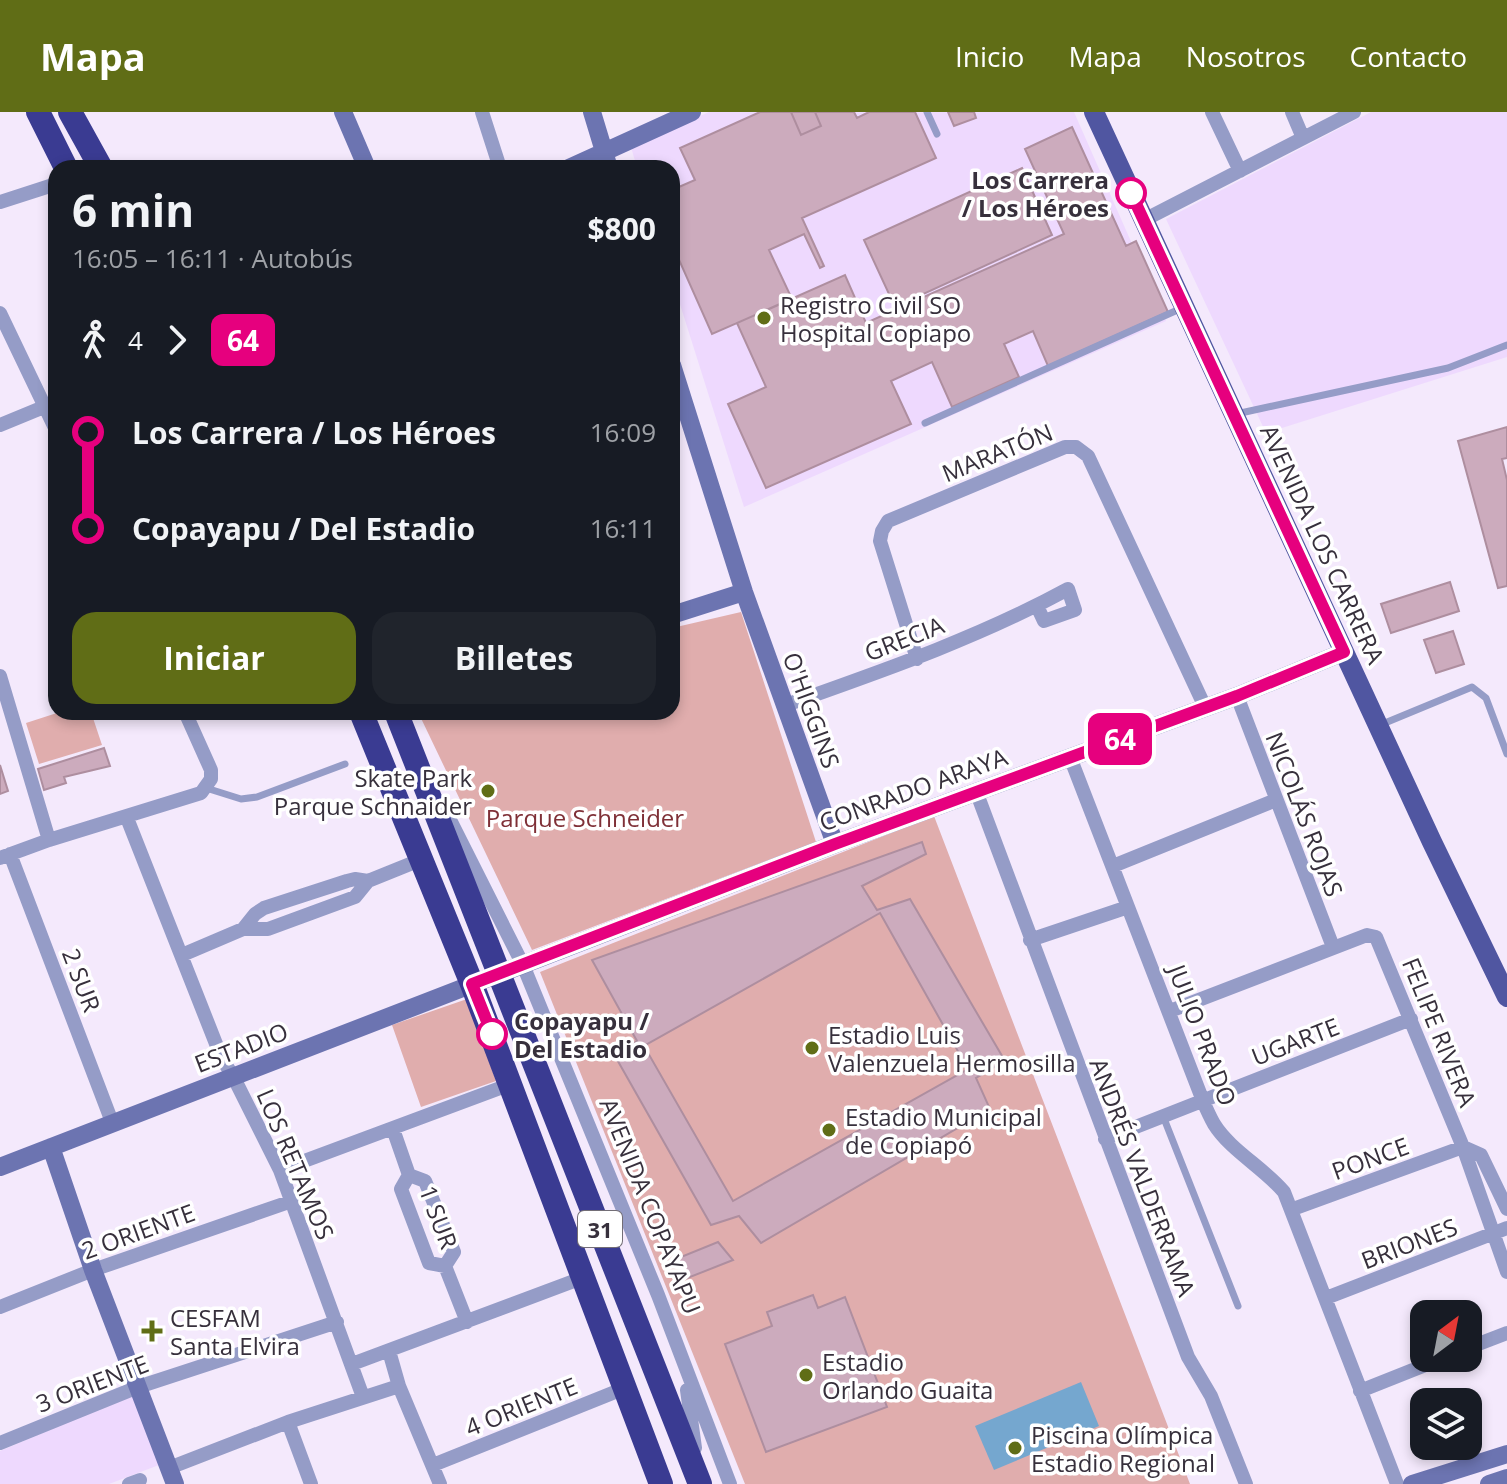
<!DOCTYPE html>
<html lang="es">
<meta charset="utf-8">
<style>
body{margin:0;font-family:"Open Sans",sans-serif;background:#20242c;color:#f1f3f6;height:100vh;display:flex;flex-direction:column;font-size:30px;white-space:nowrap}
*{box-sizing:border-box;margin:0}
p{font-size:26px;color:#9ea1a6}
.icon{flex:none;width:44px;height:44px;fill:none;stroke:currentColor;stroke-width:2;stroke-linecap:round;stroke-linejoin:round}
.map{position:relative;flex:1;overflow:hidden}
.details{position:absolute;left:48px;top:48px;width:632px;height:560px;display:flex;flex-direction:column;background:#171b24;border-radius:24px;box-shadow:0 4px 12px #0003}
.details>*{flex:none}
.badge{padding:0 16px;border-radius:12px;font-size:28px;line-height:52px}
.needle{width:52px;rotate:32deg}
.controls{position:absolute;left:1410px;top:1188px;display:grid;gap:16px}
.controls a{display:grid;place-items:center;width:72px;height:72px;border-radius:16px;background:#171b24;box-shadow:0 4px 12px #0003;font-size:40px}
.map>.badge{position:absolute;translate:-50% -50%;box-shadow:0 0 0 4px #fff}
.legs{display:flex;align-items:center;gap:12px;height:88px;padding:0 24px;font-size:26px}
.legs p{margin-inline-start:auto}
.head{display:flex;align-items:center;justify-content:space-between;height:136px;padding:0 24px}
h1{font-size:44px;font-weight:700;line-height:60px}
.button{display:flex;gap:16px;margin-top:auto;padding:16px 24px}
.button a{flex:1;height:92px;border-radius:24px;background:#606d16;color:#fff;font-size:32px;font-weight:700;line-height:92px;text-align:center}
.button a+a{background:#20242c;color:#f1f3f6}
ul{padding:0 24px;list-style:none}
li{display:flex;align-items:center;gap:28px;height:96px;font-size:30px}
li i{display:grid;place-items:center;width:12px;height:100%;margin:0 10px;background:currentColor}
li i::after{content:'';width:20px;height:20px;margin:-10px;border:6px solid;border-radius:50%;background:#171b24}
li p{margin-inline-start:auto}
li:first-child i{background:linear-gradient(#0000 50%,currentColor 0)}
li:last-child i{background:linear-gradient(currentColor 50%,#0000 0)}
header{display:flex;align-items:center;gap:48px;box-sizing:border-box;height:112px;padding:0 40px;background:#606d16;color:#fff}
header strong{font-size:38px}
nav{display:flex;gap:44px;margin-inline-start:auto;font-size:28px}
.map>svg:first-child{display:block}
.built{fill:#eed9fe}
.green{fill:#e0adad}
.water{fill:#75a7cf}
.building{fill:#ccabbd;stroke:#ae8e9f;stroke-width:2;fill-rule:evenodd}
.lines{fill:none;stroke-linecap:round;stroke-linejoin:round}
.lane{stroke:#959cc7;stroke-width:7}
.street{stroke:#959cc7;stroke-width:14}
.secondary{stroke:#6c74b1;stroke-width:18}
.primary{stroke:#5056a1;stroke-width:20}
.highway{stroke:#3a3b92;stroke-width:24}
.line-1-casing{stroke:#fff;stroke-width:18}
.line-1{stroke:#e6007e;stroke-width:12}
.stop-1-dot{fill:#fff;stroke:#e6007e;stroke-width:4}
.poi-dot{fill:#606d16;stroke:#fff;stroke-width:3}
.labels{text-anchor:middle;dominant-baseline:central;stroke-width:7;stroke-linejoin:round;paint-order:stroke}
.shield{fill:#fff;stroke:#736e76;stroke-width:2}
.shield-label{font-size:22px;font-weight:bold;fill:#37303c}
.stop-label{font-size:24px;font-weight:bold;fill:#37303c;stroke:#fff;text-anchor:end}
.poi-label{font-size:24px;fill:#37303c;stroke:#fff;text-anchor:start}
.street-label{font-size:24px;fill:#37303c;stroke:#fff}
.park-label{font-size:24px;fill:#7f3037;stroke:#fff}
</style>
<header>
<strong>Mapa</strong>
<nav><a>Inicio</a><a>Mapa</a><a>Nosotros</a><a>Contacto</a></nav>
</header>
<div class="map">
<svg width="1507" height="1372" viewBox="0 0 1507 1372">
<rect width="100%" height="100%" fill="#f4e9fc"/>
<path class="built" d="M709,0H1074L1166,209L744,395L672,167V56H637L631,35Z
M1371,0H1507V245L1266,321L1166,107Z
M132,1283L159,1353L109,1372H0V1339Z"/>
<path class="green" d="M741,500L816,730L532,838L418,600H672V516Z
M60,600H91L102,633L39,652L26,611Z
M934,704L1190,1372H745L540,860Z
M467,887L496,969L421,995L392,913Z"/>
<path class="water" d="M1081,1270L1099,1314L994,1358L975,1314Z"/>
<path class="building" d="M760,0H791L801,23L821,14L815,0H854L857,6L869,0H915L936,46L802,106L824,154L820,156L804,122L769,138L792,187L712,222L672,132V78L695,68L680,36Z
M791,0H815L821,14L801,23Z
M948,0H974L976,6L954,14Z
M1072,15L1126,134L1136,129L1168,200L1048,254L1033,219L1004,232L1019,265L952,295L932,250L891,269L911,312L766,376L728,292L766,275L737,211L845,163L866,211L1064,122L1025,37Z
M1022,56L1052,123L895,195L864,128Z
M1507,315V346L1502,347L1507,368V474L1498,476L1458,329Z
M1450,470L1459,499L1391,521L1381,492Z
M1453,519L1464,552L1436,561L1424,528Z
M104,636L110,654L64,665L66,671L44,678L38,657Z
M0,653L8,679L0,682Z
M922,730L926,742L862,774L877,798L910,787L1005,949L976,966L990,997L761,1131L739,1104L711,1113L615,944L637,929L592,848ZM880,801L968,957L733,1089L644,934Z
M718,1130L733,1148L685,1167L676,1147Z
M813,1183L818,1196L845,1185L887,1295L766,1340L725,1232L772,1214L767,1200Z"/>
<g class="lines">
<path class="lane" d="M927,0L937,22
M1236,302L1448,256L1507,233
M925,311L1182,196
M1380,613L1472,575L1486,586L1507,642
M206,676L241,687L257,685L345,652
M1163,1004L1238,1194"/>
<path class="street" d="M482,0L500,56
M1212,0L1240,59
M1292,0L1303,26
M0,90L56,72
M1144,108L1354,0
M0,201L56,318
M0,313L56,290
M917,547L880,429L882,419L888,409L1065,335H1076L1088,344L1205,595
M0,564L49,728
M1237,584L1333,835
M786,593C882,559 978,526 1068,477L1075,498L1044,509L1037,494
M1070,645L1203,989C1206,996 1210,1005 1214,1012C1230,1038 1264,1056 1284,1080L1397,1372
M976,679L1188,1245L1211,1284L1246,1372
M447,702L523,853L658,1183L730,1372
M127,706L222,947L233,964L280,1058L363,1285
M10,742L112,1010
M0,746L49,728L201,681L211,667V658L185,600
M1113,754L1276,688
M243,817L255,802L264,796L347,769L355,767L368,769L420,748
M1030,828L1128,795
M182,843L243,817H268L355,785L368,769
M1170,899L1367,823L1376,825L1463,1035L1507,1160
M393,1017L409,1063
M1105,1027L1411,907
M280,1058L511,972
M409,1063L425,1069L454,1140L445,1154L429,1151L401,1077Z
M1293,1097L1463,1035L1481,1043L1507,1097
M445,1154L467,1210
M1326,1186L1507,1116
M0,1195L93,1158L292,1089
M1468,1236L1507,1221
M389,1239L399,1274L440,1372
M352,1252L582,1166
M687,1278L695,1336
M1360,1279L1443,1246
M288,1310L311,1372
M0,1331L138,1275L337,1210
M433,1353L625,1276
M169,1356L288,1310L399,1274
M129,1372L140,1368"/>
<path class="secondary" d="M343,0L367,56
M592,0L609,56
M569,56L692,0
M672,253L744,480L835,732
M672,503L744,480
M51,1035L93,1158L175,1372
M0,1055L835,732L1237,584L1344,540
M1412,1372L1507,1342
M1489,1372L1507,1366"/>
<path class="primary" d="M1094,0L1432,730L1507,885"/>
<path class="highway" d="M38,0L66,56
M70,0L101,56
M361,600L472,872L661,1372
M396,600L700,1372"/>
</g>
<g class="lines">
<defs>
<path id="line-1" d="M492,922L472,872L835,732L1237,584L1344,540L1131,81"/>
</defs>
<use href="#line-1" class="line-1-casing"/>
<use href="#line-1" class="line-1"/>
</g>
<g class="stop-1-dot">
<circle cx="1131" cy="81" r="14"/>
<circle cx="492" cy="922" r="14"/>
</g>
<g class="poi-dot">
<circle cx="764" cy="206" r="8"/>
<circle cx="488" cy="679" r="8"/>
<circle cx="812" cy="936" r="8"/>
<circle cx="829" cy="1018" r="8"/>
<path d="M148 1207h8v8h8v8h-8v8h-8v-8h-8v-8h8z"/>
<circle cx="806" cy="1263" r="8"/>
<circle cx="1015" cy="1336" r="8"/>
</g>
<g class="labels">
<rect class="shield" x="578" y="1099" width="44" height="36" rx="6"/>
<g class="shield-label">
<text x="600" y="1117">31</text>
</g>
<g class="stop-label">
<text x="1109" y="67">Los Carrera<tspan x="1109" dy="28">/ Los Héroes</tspan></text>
<text x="514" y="908" text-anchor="start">Copayapu /<tspan x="514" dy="28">Del Estadio</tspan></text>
</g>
<g class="poi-label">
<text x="780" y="192">Registro Civil SO<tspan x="780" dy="28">Hospital Copiapo</tspan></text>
<text x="472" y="665" text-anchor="end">Skate Park<tspan x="472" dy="28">Parque Schnaider</tspan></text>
<text x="828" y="922">Estadio Luis<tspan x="828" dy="28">Valenzuela Hermosilla</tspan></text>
<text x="845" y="1004">Estadio Municipal<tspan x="845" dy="28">de Copiapó</tspan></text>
<text x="170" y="1205">CESFAM<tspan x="170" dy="28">Santa Elvira</tspan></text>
<text x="822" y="1249">Estadio<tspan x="822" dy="28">Orlando Guaita</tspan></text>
<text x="1031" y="1322">Piscina Olímpica<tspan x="1031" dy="28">Estadio Regional</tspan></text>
</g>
<g class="street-label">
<text transform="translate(997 340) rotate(-22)">MARATÓN</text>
<text transform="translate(1323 432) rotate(65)">AVENIDA LOS CARRERA</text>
<text transform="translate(904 526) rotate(-21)">GRECIA</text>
<text transform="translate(812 598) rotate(70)">O'HIGGINS</text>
<text transform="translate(913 677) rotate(-20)">CONRADO ARAYA</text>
<text transform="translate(1305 702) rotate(69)">NICOLÁS ROJAS</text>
<text transform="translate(82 868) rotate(69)">2 SUR</text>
<text transform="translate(1440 920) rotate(68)">FELIPE RIVERA</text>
<text transform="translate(1203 923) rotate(69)">JULIO PRADO</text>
<text transform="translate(1295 929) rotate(-21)">UGARTE</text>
<text transform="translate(241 935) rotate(-21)">ESTADIO</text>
<text transform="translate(1370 1046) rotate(-20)">PONCE</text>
<text transform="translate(296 1052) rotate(67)">LOS RETAMOS</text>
<text transform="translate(1143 1065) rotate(69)">ANDRÉS VALDERRAMA</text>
<text transform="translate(651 1094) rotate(68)">AVENIDA COPAYAPU</text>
<text transform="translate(439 1105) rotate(69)">1 SUR</text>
<text transform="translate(138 1119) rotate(-20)">2 ORIENTE</text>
<text transform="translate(1409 1131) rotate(-21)">BRIONES</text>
<text transform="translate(92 1271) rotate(-21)">3 ORIENTE</text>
<text transform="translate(521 1294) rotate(-22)">4 ORIENTE</text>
</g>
<g class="park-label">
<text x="585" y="705">Parque Schneider</text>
</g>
</g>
</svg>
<div class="controls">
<a><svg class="needle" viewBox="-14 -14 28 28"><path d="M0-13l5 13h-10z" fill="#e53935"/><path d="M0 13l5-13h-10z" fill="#9ea1a6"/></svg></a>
<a><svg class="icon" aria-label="layers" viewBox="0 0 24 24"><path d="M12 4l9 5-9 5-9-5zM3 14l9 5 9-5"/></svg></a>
</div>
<b class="badge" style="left:1120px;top:627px;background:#e6007e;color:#fff">64</b>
<section class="details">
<div class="head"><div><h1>6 min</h1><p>16:05 – 16:11 · Autobús</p></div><b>$800</b></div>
<div class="legs"><svg class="icon" aria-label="walk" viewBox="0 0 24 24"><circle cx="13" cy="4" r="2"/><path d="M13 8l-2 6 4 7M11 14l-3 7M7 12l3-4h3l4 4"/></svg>4<svg class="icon" aria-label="forward" viewBox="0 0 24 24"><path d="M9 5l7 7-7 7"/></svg><b class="badge" style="background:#e6007e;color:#fff">64</b></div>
<ul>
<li><i style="color:#e6007e"></i><b>Los Carrera / Los Héroes</b><p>16:09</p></li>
<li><i style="color:#e6007e"></i><b>Copayapu / Del Estadio</b><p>16:11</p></li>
</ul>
<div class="button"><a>Iniciar</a><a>Billetes</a></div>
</section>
</div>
